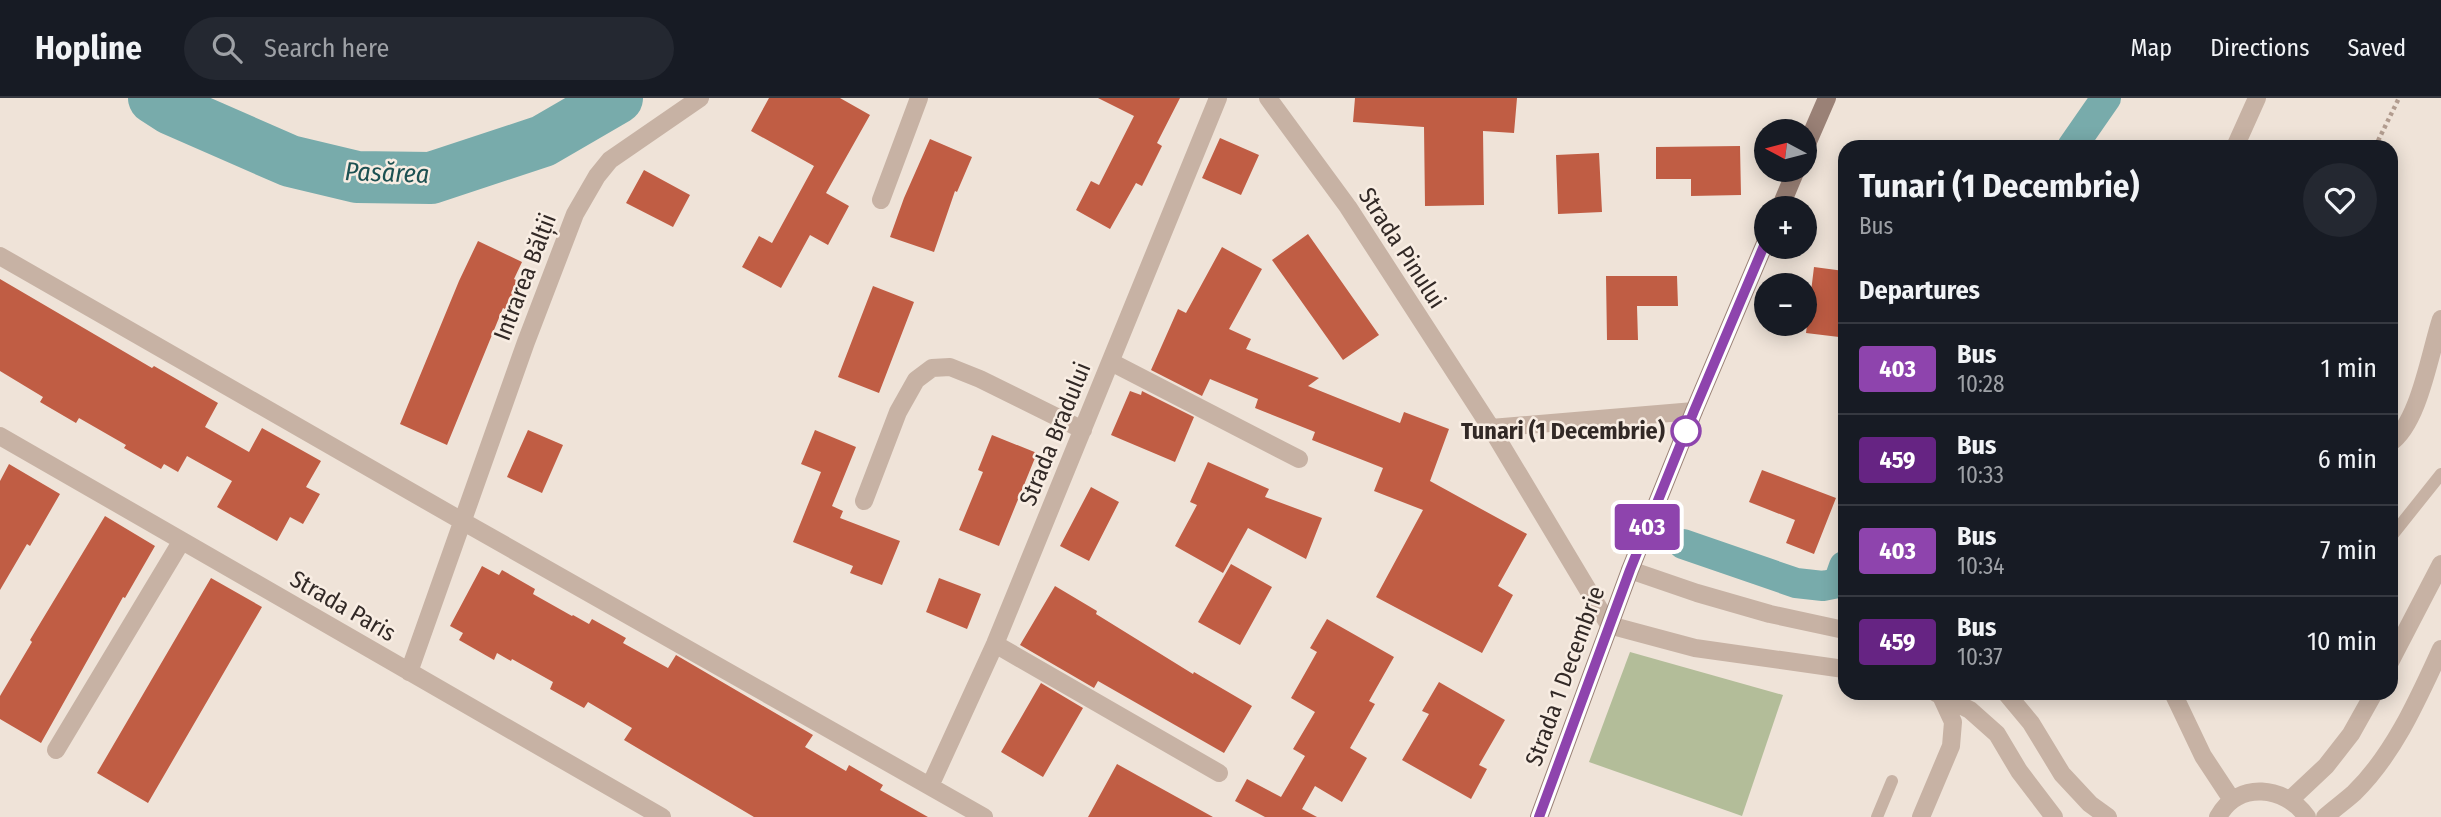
<!DOCTYPE html>
<meta charset="utf-8">
<style>
body{margin:0;font-family:"Fira Sans Condensed",sans-serif;background:#242831;color:#f1f3f6;height:100vh;display:flex;flex-direction:column;font-size:26px;white-space:nowrap}
*{box-sizing:border-box;margin:0}
p{font-size:23px;color:#9ea1a6}
.icon{flex:none;width:38px;height:38px;fill:none;stroke:currentColor;stroke-width:2;stroke-linecap:round;stroke-linejoin:round}
.map{position:relative;flex:1;overflow:hidden}
.panel{position:absolute;left:1838px;top:42px;width:560px;height:560px;display:flex;flex-direction:column;background:#171b24;border-radius:21px;box-shadow:0 4px 18px #0003}
.panel>*{flex:none}
.badge{padding:0 14px;border-radius:5px;font-size:24px;line-height:46px}
.needle{width:46px;rotate:277deg}
.buttons{position:absolute;left:1754px;top:21px;display:grid;gap:14px}
.buttons a{display:grid;place-items:center;width:63px;height:63px;border-radius:50%;background:#171b24;box-shadow:0 4px 18px #0003;font-size:35px}
.map>.badge{position:absolute;translate:-50% -50%;box-shadow:0 0 0 4px #fff}
h2{padding:0 21px;font-size:26px;line-height:63px}
.round{display:grid;place-items:center;flex:none;width:74px;height:74px;border-radius:37px;background:#242831}
.overview{display:flex;align-items:center;justify-content:space-between;height:119px;padding:0 21px}
h1{font-size:33px;font-weight:700;line-height:52px}
ul{padding:0;list-style:none}
li{display:flex;align-items:center;gap:21px;height:91px;padding:0 21px;border-top:2px solid #363941}
li div{flex:1}
li b{display:block;font-size:26px}
li em{font-style:normal}
li .badge{min-width:77px;font-weight:700;text-align:center}
header{display:flex;align-items:center;gap:42px;box-sizing:border-box;height:98px;padding:0 35px;background:#171b24;border-bottom:2px solid #363941}
header strong{font-size:33px}
nav{display:flex;gap:38px;margin-inline-start:auto;font-size:24px}
.search{width:490px;height:63px;background:#242831;display:flex;align-items:center;gap:18px;box-sizing:border-box;padding:0 24px;border-radius:38px;color:#9ea1a6;font-size:26px}
.map>svg:first-child{display:block}
.green{fill:#b3bd99}
.lines{fill:none;stroke-linecap:round;stroke-linejoin:round}
.canal{stroke:#78abab;stroke-width:30}
.river{stroke:#78abab;stroke-width:52}
.building{fill:#c05d44}
.path{stroke:#b29c8f;stroke-width:4.5;stroke-dasharray:3.5 3.5;stroke-linecap:butt}
.service{stroke:#c7b2a4;stroke-width:12}
.minor{stroke:#c7b2a4;stroke-width:18}
.secondary{stroke:#9a8176;stroke-width:18}
.line-casing{stroke:#fff;stroke-width:16}
.line{stroke:#8e44ad;stroke-width:10}
.stop-dot{fill:#fff;stroke:#8e44ad;stroke-width:3.5}
.labels{text-anchor:middle;dominant-baseline:central;stroke-width:5;stroke-linejoin:round;paint-order:stroke}
.street-label{font-size:24px;fill:#322926;stroke:#f8ede3}
.stop-label{font-size:24px;font-weight:bold;fill:#322926;stroke:#f8ede3;text-anchor:end}
.water-label{font-size:26px;font-style:italic;fill:#1d5152;stroke:#f8ede3}
</style>
<header>
<strong>Hopline</strong>
<div class="search"><svg class="icon" aria-label="search" viewBox="0 0 24 24"><circle cx="10" cy="10" r="6"/><path d="M15 15l6 6"/></svg>Search here</div>
<nav><a>Map</a><a>Directions</a><a>Saved</a></nav>
</header>
<div class="map">
<svg width="2441" height="719" viewBox="0 0 2441 719">
<rect width="100%" height="100%" fill="#efe3d8"/>
<path class="green" d="M1630,554L1783,597L1742,718L1589,664Z"/>
<g class="lines">
<path class="canal" d="M2072,49L2106,0
M1683,446L1796,485L1823,488L1838,485L1844,468"/>
<path class="river" d="M154,0L171,11L290,63L357,79L431,80L543,43L617,0"/>
</g>
<path class="building" d="M769,0H840L870,17L826,95L849,108L828,147L810,137L781,190L742,169L759,138L772,145L814,68L751,33Z
M1098,0H1180L1157,45L1162,48L1142,88L1136,85L1110,131L1076,112L1091,83L1099,87L1134,18Z
M1355,0H1517L1514,35L1483,33L1484,107L1425,108L1424,29L1353,24Z
M1220,40L1259,57L1241,97L1202,80Z
M930,41L972,59L957,94L955,93L934,154L890,139L904,100Z
M1740,48L1741,97L1691,98V81H1656V49Z
M1599,55L1602,114L1558,116L1556,57Z
M644,72L690,97L673,129L626,105Z
M1308,136L1379,237L1343,262L1272,162Z
M478,143L522,164L514,181L524,186L511,214L503,210L447,347L400,326L459,183Z
M1222,149L1262,171L1229,231L1251,241L1246,251L1319,280L1308,288L1400,325L1404,314L1449,331L1430,383L1527,436L1498,488L1513,497L1482,555L1376,499L1423,412L1374,393L1383,370L1312,342L1315,334L1255,310L1258,301L1210,281L1202,298L1151,272L1178,211L1186,215Z
M1814,169L1844,173V229L1841,228L1839,239L1806,235Z
M1606,178H1677L1678,208H1637L1638,242H1607Z
M0,181L152,270L154,268L218,305L205,329L249,354L262,330L321,363L306,389L320,396L303,426L290,419L277,443L217,409L232,383L187,358L178,374L164,366L161,371L124,350L126,347L79,320L76,325L40,304L43,299L0,273Z
M873,188L914,204L879,295L838,279Z
M1130,293L1141,297L1142,293L1194,319L1175,364L1111,337Z
M528,332L563,347L542,395L507,379Z
M815,332L856,349L832,408L843,413L840,420L900,443L882,487L850,475L853,468L793,444L821,374L801,366Z
M992,337L1037,355L999,448L959,432L983,374L978,372Z
M1208,364L1269,391L1265,399L1322,420L1306,461L1248,430L1223,475L1175,448L1197,407L1190,404Z
M9,366L60,396L30,448L27,446L0,492V383Z
M1762,372L1836,400L1814,456L1786,445L1795,422L1749,404Z
M1091,389L1119,404L1089,463L1060,448Z
M105,418L155,448L125,500L123,499L41,645L0,621V598L32,544L30,542Z
M1231,466L1272,489L1240,547L1198,524Z
M482,468L499,477L502,472L535,491L533,496L572,518L573,517L589,526L592,521L626,540L623,545L668,570L676,557L813,637L805,649L846,673L849,667L883,687L880,692L928,719H754L624,642L632,630L588,604L584,610L550,591L553,584L512,561L511,563L497,555L494,562L459,542L463,535L450,528Z
M211,480L262,509L148,705L97,675Z
M939,480L981,496L967,531L926,514Z
M1055,488L1097,513L1096,516L1193,576L1194,574L1252,608L1224,655L1098,583L1094,590L1020,547Z
M1327,521L1394,559L1369,603L1375,606L1350,650L1367,660L1342,704L1315,688L1302,711L1317,719H1265L1235,703L1247,681L1281,699L1305,658L1293,651L1315,614L1291,600L1317,554L1310,550Z
M1439,584L1505,622L1479,667L1487,671L1471,701L1402,662L1429,616L1422,613Z
M1041,585L1083,610L1043,679L1001,654Z
M1117,666L1213,719H1088Z"/>
<g class="lines">
<path class="path" d="M2375,49L2399,0"/>
<path class="service" d="M2390,440L2441,376
M1877,719L1892,683"/>
<path class="minor" d="M1268,0L1348,109L1491,330L1609,527L1695,550L1844,571
M2235,49L2257,0
M881,102L919,0
M0,158L462,423L984,719
M1111,264L1299,361
M1491,330L1694,313
M0,338L662,719
M2390,345C2419,326 2430,254 2441,221
M864,403L898,314L916,282L932,270L950,269L980,281L1083,332
M1630,472L1697,495L1770,516L1844,532
M995,546L1219,675
M2390,564L2441,466
M409,574L526,244L575,116L597,78L610,62L700,0
M1936,595L1970,612L1997,636L2019,673L2054,719
M2006,595L2031,625L2062,676L2090,706L2108,719
M2173,595L2203,658L2232,702
M56,652L181,444
M930,688L995,546L1218,0
M2291,701L2326,668L2351,636L2374,595
M1921,719L1951,648L1953,624L1941,598
M2218,719C2238,682 2285,688 2307,719
M2325,719C2334,711 2345,703 2354,695C2394,656 2418,601 2441,551"/>
<path class="secondary" d="M1804,53L1827,0
M1780,110L1796,72
M1539,719L1630,472L1694,313L1766,143"/>
</g>
<g class="lines">
<defs>
<path id="line" d="M1539,719L1630,472L1694,313L1766,143"/>
</defs>
<use href="#line" class="line-casing"/>
<use href="#line" class="line"/>
</g>
<circle class="stop-dot" cx="1686" cy="333" r="14"/>
<g class="labels">
<g class="street-label">
<text transform="translate(1402 150) rotate(57)">Strada Pinului</text>
<text transform="translate(525 179) rotate(-69)">Intrarea Bălții</text>
<text transform="translate(1055 336) rotate(-68)">Strada Bradului</text>
<text transform="translate(343 508) rotate(30)">Strada Paris</text>
<text transform="translate(1565 578) rotate(-70)">Strada 1 Decembrie</text>
</g>
<g class="stop-label">
<text x="1665" y="333">Tunari (1 Decembrie)</text>
</g>
<g class="water-label">
<text transform="translate(387 75) rotate(2)">Pasărea</text>
</g>
</g>
</svg>
<div class="buttons">
<a><svg class="needle" viewBox="-14 -14 28 28"><path d="M0-13l5 13h-10z" fill="#e53935"/><path d="M0 13l5-13h-10z" fill="#9ea1a6"/></svg></a>
<a>+</a>
<a>−</a>
</div>
<b class="badge" style="left:1647px;top:429px;background:#8e44ad;color:#fff">403</b>
<section class="panel">
<div class="overview"><div><h1>Tunari (1 Decembrie)</h1><p>Bus</p></div><a class="round"><svg class="icon" aria-label="heart" viewBox="0 0 24 24"><path d="M12 20l-8-8c-3-5 5-10 8-4 3-6 11-1 8 4z"/></svg></a></div>
<h2>Departures</h2>
<ul>
<li><span class="badge" style="background:#8e44ad;color:#fff">403</span><div><b>Bus</b><p>10:28</p></div><em>1 min</em></li>
<li><span class="badge" style="background:#662483;color:#fff">459</span><div><b>Bus</b><p>10:33</p></div><em>6 min</em></li>
<li><span class="badge" style="background:#8e44ad;color:#fff">403</span><div><b>Bus</b><p>10:34</p></div><em>7 min</em></li>
<li><span class="badge" style="background:#662483;color:#fff">459</span><div><b>Bus</b><p>10:37</p></div><em>10 min</em></li>
</ul>
</section>
</div>
